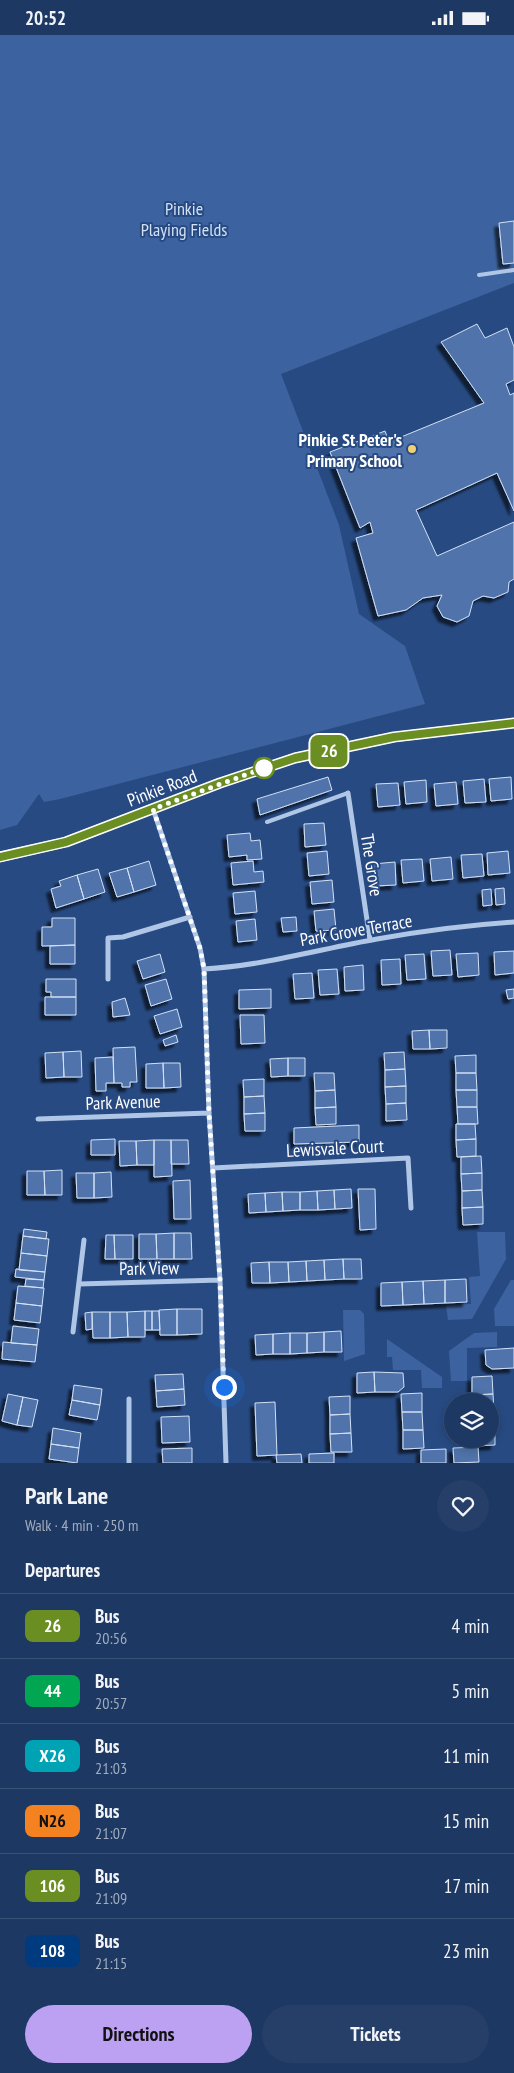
<!DOCTYPE html>
<meta charset="utf-8">
<style>
body{margin:0;font-family:"PT Sans Narrow",sans-serif;background:#253f68;color:#f1f3f6;height:100vh;display:flex;flex-direction:column;font-size:19px;white-space:nowrap}
*{box-sizing:border-box;margin:0}
p{font-size:16px;color:#a0acbe}
.icon{flex:none;width:28px;height:28px;fill:none;stroke:currentColor;stroke-width:2;stroke-linecap:round;stroke-linejoin:round}
.map{position:relative;height:1428px;overflow:hidden}
.details{display:flex;flex-direction:column;background:#1d3862;flex:1}
.details>*{flex:none}
.badge{padding:0 10px;border-radius:8px;font-size:18px;line-height:32px}
.tools{position:absolute;left:444px;top:1358px;display:grid;gap:10px}
.tools a{display:grid;place-items:center;width:55px;height:55px;border-radius:50%;background:#1d3862;box-shadow:0 2px 8px #0003,0 0 0 1px #3b5277;font-size:25px}
.you{position:absolute;width:25px;height:25px;margin:-12px;border:4px solid #fff;border-radius:50%;background:#1a73e8;box-shadow:0 0 0 8px #1a73e833}
.map>.badge{position:absolute;translate:-50% -50%;box-shadow:0 0 0 2px #fff}
h2{padding:0 25px;font-size:19px;line-height:45px}
.round{display:grid;place-items:center;flex:none;width:52px;height:52px;border-radius:26px;background:#253f68}
.head{display:flex;align-items:center;justify-content:space-between;height:85px;padding:0 25px}
h1{font-size:24px;font-weight:700;line-height:38px}
.button{display:flex;gap:10px;margin-top:auto;padding:10px 25px}
.button a{flex:1;height:58px;border-radius:30px;background:#bca0f2;color:#111;font-size:20px;font-weight:700;line-height:58px;text-align:center}
.button a+a{background:#253f68;color:#f1f3f6}
ul{padding:0;list-style:none}
li{display:flex;align-items:center;gap:15px;height:65px;padding:0 25px;border-top:1px solid #3b5277}
li div{flex:1}
li b{display:block;font-size:19px}
li em{font-style:normal}
li .badge{min-width:55px;font-weight:700;text-align:center}
.status{display:flex;justify-content:space-between;align-items:center;height:35px;padding:0 25px;background:#1d3862;direction:ltr}
.status svg{height:14px;fill:currentColor}
.map>svg:first-child{display:block}
.green{fill:#3c639f}
.building{fill:#4f73aa;stroke:#d2e1f5;filter:url(#shadow)}
.lines{fill:none;stroke-linecap:round;stroke-linejoin:round}
.lane{stroke:#afc6e6;stroke-width:4}
.street{stroke:#afc6e6;stroke-width:5}
.secondary{stroke:#d9e4f6;stroke-width:10}
.line-casing{stroke:#fff;stroke-width:11}
.line{stroke:#6b8e23;stroke-width:8}
.walk{stroke:#fff;stroke-width:5;stroke-dasharray:0 9}
.poi-dot{fill:#efd175;stroke:#274a82;stroke-width:2}
.stop-dot{fill:#fff;stroke:#6b8e23;stroke-width:2.5}
.labels{text-anchor:middle;dominant-baseline:central;stroke-width:4;stroke-linejoin:round;paint-order:stroke}
.park-label{font-size:18px;fill:#d2e1f5;stroke:#274a82}
.poi-label{font-size:18px;font-weight:bold;fill:#fff;stroke:#274a82;text-anchor:end}
.street-label{font-size:18px;fill:#fff;stroke:#274a82}
</style>
<div class="status"><b>20:52</b><svg viewBox="0 0 49 12"><path d="M0 12V9h3v3zM5 12V6h3v6zM10 12V3h3v9zM15 12V0h3v12zM26 1h20v11H26zM47 4h2v5h-2z"/></svg></div>
<div class="map">
<svg width="514" height="1428" viewBox="0 0 514 1428">
<defs>
<filter id="shadow"><feDropShadow dx="-4.5" dy="4.5" stdDeviation="1" flood-color="#0009"/></filter>
</defs>
<rect width="100%" height="100%" fill="#274a82"/>
<path class="green" d="M0,0H514V248L281,339L339,490L359,579L405,611L425,669L60,764L44,767L39,759L17,790L0,795Z
M477,1197H505L506,1224L472,1284L448,1285L446,1270L471,1269L469,1242L480,1241Z
M511,1245H514V1291H495L494,1274Z
M343,1275H360L364,1279L365,1319L344,1326Z
M497,1297V1312L467,1313V1346H451L449,1316L474,1298Z
M387,1304L442,1342V1353H422L421,1335H393L392,1322H387Z"/>
<path class="building" d="M514,186V228L503,229L499,188Z
M477,289L485,303L507,293L514,312V345L506,349L510,360L514,358V476L497,438L416,475L437,521L514,487V544L509,547L508,557L494,563L483,561L473,566L469,581L457,587L443,582L437,571L442,560L423,563L406,575L378,581L356,503L373,498L370,487L360,493L330,417L385,396L389,407L484,368L441,307Z
M328,742L332,755L260,780L257,764Z
M511,742L512,764L491,766L489,744Z
M484,744L486,767L465,768L463,746Z
M426,745L427,767L406,769L404,747Z
M456,747L458,769L436,771L434,749Z
M398,748L400,770L378,772L376,749Z
M324,788L326,810L305,812L304,789Z
M250,798L251,806L260,805L262,824L247,825V820L229,822L227,800Z
M327,816L329,839L309,841L307,818Z
M508,816L510,838L488,840L487,818Z
M482,819L484,841L463,843L461,820Z
M451,822L453,844L432,846L430,824Z
M422,824L424,846L403,848L401,825Z
M149,826L156,850L134,857L127,833Z
M253,826L254,837L263,836L264,847L233,850L231,828Z
M395,827L396,850L375,851L373,829Z
M127,833L134,857L117,862L109,838Z
M98,834L105,857L84,864L77,840Z
M77,840L84,864L56,873L51,854L61,851L59,846Z
M332,845L334,867L312,869L310,847Z
M504,853L505,869L496,870L495,854Z
M491,854L492,870L483,871L482,855Z
M255,856L257,877L235,879L233,858Z
M334,874L336,895L316,896L314,876Z
M296,882L297,896L283,897L281,883Z
M52,883H75V910L42,911V892H52Z
M255,884L257,905L238,907L236,886Z
M75,910V929H50V911Z
M450,915L452,940L433,941L431,916Z
M514,916V938L495,940L494,917Z
M478,918L479,940L458,942L456,919Z
M160,919L165,937L143,944L137,926Z
M424,919L426,944L407,945L405,920Z
M400,924L401,949L382,950L381,925Z
M363,930L364,955L345,956L344,932Z
M337,934L339,959L320,960L318,935Z
M312,938L314,963L295,964L293,939Z
M46,944H76V962H51V957H46Z
M166,944L172,964L151,971L145,950Z
M271,954V973L239,974V955Z
M514,954V963L508,964L506,955Z
M45,962H76V980H45Z
M125,963L130,980L113,982L112,967Z
M177,974L182,992L160,999L154,981Z
M240,980H264L265,1008L241,1009Z
M429,995H447V1013L430,1014Z
M429,995L430,1014H413L412,996Z
M176,1000L178,1007L165,1011L163,1005Z
M135,1012L137,1047H130V1052H122V1048H114L113,1013Z
M81,1016L82,1042H64L63,1017Z
M63,1017L64,1042L46,1043L45,1018Z
M404,1017L405,1034L385,1035L384,1018Z
M476,1020V1038H456L455,1021Z
M113,1022L114,1048H106V1056H96L95,1023Z
M288,1023H305V1041H288Z
M288,1023V1041L271,1042L270,1024Z
M163,1028H180L181,1052L164,1053Z
M163,1028L164,1053H146V1029Z
M405,1034L406,1051L385,1052V1035Z
M314,1038H334L335,1055L315,1056Z
M456,1038H476L477,1055H456Z
M264,1044V1061L244,1062L243,1045Z
M406,1051V1068L386,1069L385,1052Z
M335,1055L336,1072L315,1073V1056Z
M456,1055H477V1072H457Z
M264,1061L265,1078L244,1079V1062Z
M406,1068L407,1085L386,1086V1069Z
M336,1072V1089L316,1090L315,1073Z
M457,1072H477L478,1089H458Z
M265,1078V1096H245L244,1079Z
M456,1089H475L476,1104L456,1105Z
M359,1090V1107L294,1109V1093Z
M115,1104V1120H91V1105Z
M476,1104V1121L457,1122L456,1105Z
M154,1105V1130H137L136,1106Z
M154,1105H171L172,1141L154,1142Z
M171,1105H188L189,1129H171Z
M119,1106H136L137,1130L120,1131Z
M481,1121L482,1138L461,1139V1122Z
M62,1135V1160H45L44,1136Z
M27,1136H44L45,1160H27Z
M111,1137L112,1162L94,1163V1138Z
M76,1138H94V1163H77Z
M482,1138V1155L462,1156L461,1139Z
M190,1145L191,1184H174L173,1146Z
M351,1154L352,1173L335,1174L334,1155Z
M358,1154H375L376,1194L360,1195Z
M334,1155L335,1174L318,1175L317,1156Z
M482,1155L483,1172L462,1173V1156Z
M317,1156L318,1175H300V1157Z
M282,1157L283,1176L266,1177L265,1158Z
M282,1157H300V1175L283,1176Z
M265,1158L266,1177L249,1178L248,1159Z
M483,1172V1189L463,1190L462,1173Z
M24,1194L47,1197L46,1204L23,1201Z
M174,1198H191L192,1224H174Z
M174,1198V1224H157L156,1199Z
M139,1199H156L157,1224H139Z
M106,1200H114L115,1224H105Z
M114,1200H133V1224H115Z
M23,1201L49,1204L47,1221L21,1218Z
M21,1218L47,1221L45,1237L19,1235Z
M343,1224H361L362,1244H344Z
M343,1224L344,1244L325,1245L324,1225Z
M324,1225L325,1245L307,1246L306,1226Z
M306,1226L307,1246L289,1247L288,1227Z
M269,1227H288L289,1247L270,1248Z
M269,1227L270,1248H252L251,1228Z
M16,1234L45,1237L44,1245L15,1242Z
M26,1244L44,1245L43,1253L25,1251Z
M466,1244L467,1267L445,1268V1245Z
M445,1245V1268L424,1269L423,1246Z
M423,1246L424,1269L403,1270L402,1247Z
M402,1247L403,1270L381,1271V1248Z
M18,1251L44,1253L42,1271L16,1268Z
M16,1268L42,1271L40,1288L14,1285Z
M177,1274H202V1299L177,1300Z
M177,1274V1300H160L159,1275Z
M145,1276H152V1295H145Z
M145,1276V1302H128L127,1277Z
M152,1276H159L160,1295H152Z
M92,1277V1294L86,1295L85,1278Z
M92,1277H110V1303H93Z
M110,1277H127L128,1302L110,1303Z
M13,1291L39,1294L37,1310L11,1308Z
M341,1296L342,1317H324V1297Z
M324,1297V1317L307,1318V1298Z
M290,1298V1319H273V1299Z
M290,1298H307V1318L290,1319Z
M273,1299V1319L256,1320L255,1300Z
M3,1307L37,1310L35,1327L2,1324Z
M514,1313V1333L492,1334L486,1330L485,1315Z
M374,1337L375,1357L357,1358V1338Z
M374,1337L403,1338L404,1352L398,1357H375Z
M183,1339L184,1354L156,1356L155,1340Z
M492,1341L493,1359L472,1360V1342Z
M74,1350L102,1354L100,1370L72,1365Z
M184,1354L185,1370L157,1372L156,1356Z
M422,1358V1377H402L401,1359Z
M8,1359L23,1362L17,1390L2,1386Z
M493,1359L494,1376H490V1366H473L472,1360Z
M350,1361V1379L330,1380L329,1362Z
M23,1362L38,1365L32,1392L17,1390Z
M72,1365L100,1370L97,1385L69,1380Z
M275,1367L277,1420L257,1421L255,1368Z
M490,1376H494L495,1393H490Z
M402,1377H422L423,1395H403Z
M350,1379L351,1398L330,1399V1380Z
M189,1381L190,1407L162,1408L161,1382Z
M53,1393L81,1398L79,1413L51,1409Z
M490,1393H495V1410L475,1411L474,1404H490Z
M403,1395H423L424,1413L403,1414Z
M351,1398L352,1417H331L330,1399Z
M51,1409L79,1413L77,1428L49,1424Z
M478,1412L479,1427L454,1428L453,1413Z
M192,1413V1428H163L162,1414Z
M446,1414V1428H421V1415Z
M334,1418V1428H309V1419Z
M301,1419L302,1428H277L276,1420Z"/>
<g class="lines">
<path class="lane" d="M479,240L514,235
M267,787L348,758"/>
<path class="street" d="M348,758L370,905
M153,774L200,913L204,934L209,1078L220,1245L226,1428
M204,934C262,931 320,914 377,904C422,896 468,890 514,887
M108,944V903L123,902L190,882
M38,1084L209,1078
M213,1133L408,1123L411,1173
M79,1249L220,1245
M73,1297L84,1205
M129,1364V1428"/>
<path class="secondary" d="M0,822L66,807L220,748L295,723L394,702L514,688"/>
</g>
<g class="lines">
<defs>
<path id="line" d="M0,822L66,807L220,748L295,723L394,702L514,688"/>
</defs>
<use href="#line" class="line-casing"/>
<use href="#line" class="line"/>
<path class="walk" d="M224,1352L220,1245L209,1078L204,934L200,913L153,774L264,733"/>
</g>
<circle class="poi-dot" cx="412" cy="414" r="5"/>
<circle class="stop-dot" cx="264" cy="733" r="10"/>
<g class="labels">
<g class="park-label">
<text x="184" y="173">Pinkie<tspan x="184" dy="21">Playing Fields</tspan></text>
</g>
<g class="poi-label">
<text x="402" y="404">Pinkie St Peter's<tspan x="402" dy="21">Primary School</tspan></text>
</g>
<g class="street-label">
<text transform="translate(162 753) rotate(-21)">Pinkie Road</text>
<text transform="translate(372 830) rotate(81)">The Grove</text>
<text transform="translate(356 895) rotate(-10)">Park Grove Terrace</text>
<text transform="translate(123 1067) rotate(-2)">Park Avenue</text>
<text transform="translate(335 1113) rotate(-3)">Lewisvale Court</text>
<text transform="translate(149 1233) rotate(-1)">Park View</text>
</g>
</g>
</svg>
<div class="tools">
<a><svg class="icon" aria-label="layers" viewBox="0 0 24 24"><path d="M12 4l9 5-9 5-9-5zM3 14l9 5 9-5"/></svg></a>
</div>
<div class="you" style="left:224px;top:1352px"></div>
<b class="badge" style="left:329px;top:716px;background:#6b8e23;color:#fff">26</b>
</div>
<section class="details">
<div class="head"><div><h1>Park Lane</h1><p>Walk · 4 min · 250 m</p></div><a class="round"><svg class="icon" aria-label="heart" viewBox="0 0 24 24"><path d="M12 20l-8-8c-3-5 5-10 8-4 3-6 11-1 8 4z"/></svg></a></div>
<h2>Departures</h2>
<ul>
<li><span class="badge" style="background:#6b8e23;color:#fff">26</span><div><b>Bus</b><p>20:56</p></div><em>4 min</em></li>
<li><span class="badge" style="background:#00a651;color:#fff">44</span><div><b>Bus</b><p>20:57</p></div><em>5 min</em></li>
<li><span class="badge" style="background:#00a3b4;color:#fff">X26</span><div><b>Bus</b><p>21:03</p></div><em>11 min</em></li>
<li><span class="badge" style="background:#f58220;color:#111">N26</span><div><b>Bus</b><p>21:07</p></div><em>15 min</em></li>
<li><span class="badge" style="background:#6b8e23;color:#fff">106</span><div><b>Bus</b><p>21:09</p></div><em>17 min</em></li>
<li><span class="badge" style="background:#003b80;color:#fff">108</span><div><b>Bus</b><p>21:15</p></div><em>23 min</em></li>
</ul>
<div class="button"><a>Directions</a><a>Tickets</a></div>
</section>
